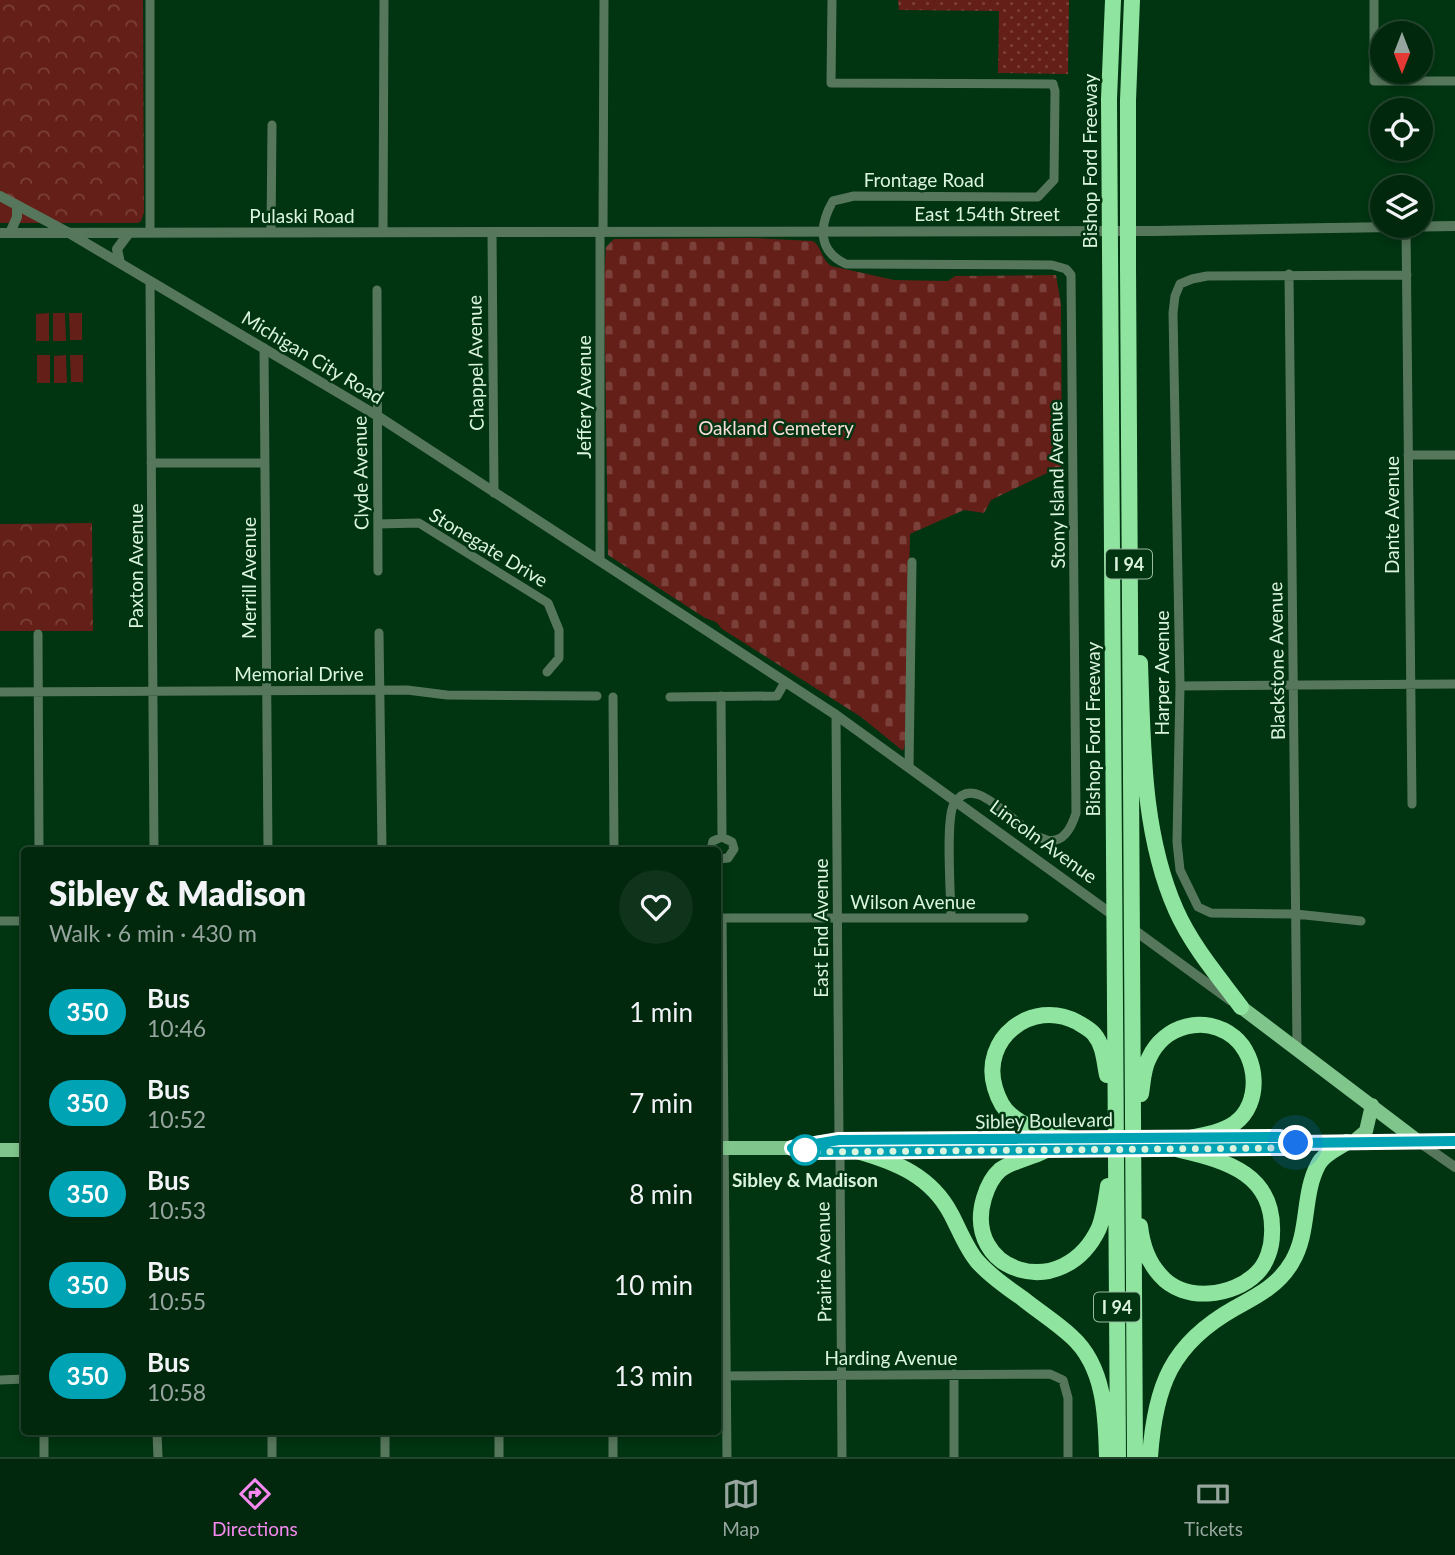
<!DOCTYPE html>
<meta charset="utf-8">
<style>
body{margin:0;font-family:Lato,sans-serif;background:#0f331b;color:#f1f3f6;height:100vh;display:flex;flex-direction:column;font-size:26px;white-space:nowrap}
*{box-sizing:border-box;margin:0}
p{font-size:23px;color:#96a59d}
.icon{flex:none;width:38px;height:38px;fill:none;stroke:currentColor;stroke-width:2;stroke-linecap:round;stroke-linejoin:round}
.map{position:relative;flex:1;overflow:hidden}
.side{position:absolute;left:21px;top:847px;width:700px;height:588px;display:flex;flex-direction:column;background:#01270d;border-radius:7px;box-shadow:0 4px 10px #0003,0 0 0 2px #23442e}
.side>*{flex:none}
.badge{padding:0 14px;border-radius:23px;font-size:24px;line-height:46px}
.needle{width:46px;rotate:180deg}
.tools{position:absolute;left:1370px;top:21px;display:grid;gap:14px}
.tools a{display:grid;place-items:center;width:63px;height:63px;border-radius:50%;background:#01270d;box-shadow:0 4px 10px #0003,0 0 0 2px #23442e;font-size:35px}
.you{position:absolute;width:35px;height:35px;margin:-18px;border:5px solid #fff;border-radius:50%;background:#1a73e8;box-shadow:0 0 0 10px #1a73e833}
.map>.badge{position:absolute;translate:-50% -50%;box-shadow:0 0 0 4px #fff}
.round{display:grid;place-items:center;flex:none;width:74px;height:74px;border-radius:37px;background:#0f331b}
.summary{display:flex;align-items:center;justify-content:space-between;height:119px;padding:0 28px}
h1{font-size:33px;font-weight:800;line-height:52px}
ul{padding:0;list-style:none}
li{display:flex;align-items:center;gap:21px;height:91px;padding:0 28px}
li div{flex:1}
li b{display:block;font-size:26px}
li em{font-style:normal}
li .badge{min-width:77px;font-weight:700;text-align:center}
.dock{display:flex;justify-content:space-around;align-items:center;height:98px;border-top:2px solid #23442e;background:#01270d;font-size:19px;color:#96a59d}
.dock a{display:grid;justify-items:center;gap:4px}
.dock .active{color:#f589ef}
.map>svg:first-child{display:block}
.grass{fill:url(#grass-dots)}
.cemetery{fill:url(#cemetery-stones)}
.park{fill:url(#park-crowns)}
.garden{fill:#641f18}
.lines{fill:none;stroke-linecap:round;stroke-linejoin:round}
.minor{stroke:#57775c;stroke-width:9}
.tertiary{stroke:#57775c;stroke-width:10}
.primary{stroke:#80c58c;stroke-width:14}
.motorway{stroke:#8fe49f;stroke-width:16}
.line-casing{stroke:#fff;stroke-width:16}
.line{stroke:#00a3b4;stroke-width:10}
.walk{stroke:#dbf4de;stroke-width:7;stroke-dasharray:0 12.6}
.stop-dot{fill:#fff;stroke:#00a3b4;stroke-width:3.5}
.labels{text-anchor:middle;dominant-baseline:central;stroke-width:5;stroke-linejoin:round;paint-order:stroke}
.shield{fill:#013411;stroke:#9abaa0;stroke-width:2}
.shield-label{font-size:18px;font-weight:bold;fill:#dbf4de}
.street-label{font-size:19px;fill:#dbf4de;stroke:#013411}
.park-label{font-size:19px;fill:#f7dbd7;stroke:#013411}
.stop-label{font-size:19px;font-weight:bold;fill:#dbf4de;stroke:#013411}
</style>
<div class="map">
<svg width="1455" height="1457" viewBox="0 0 1455 1457">
<defs>
<pattern id="grass-dots" width="8" height="8" patternUnits="userSpaceOnUse" patternTransform="scale(1.75)"><rect width="8" height="8" fill="#641f18"/><path d="M2 2h.1M6 6h.1" fill="none" stroke="#7a4039" stroke-width="1.8" stroke-linecap="round"/></pattern>
<pattern id="cemetery-stones" width="16" height="16" patternUnits="userSpaceOnUse" patternTransform="scale(1.75)"><rect width="16" height="16" fill="#641f18"/><path d="M2 7V4a2 2 0 0 1 4 0v3zM10 15v-3a2 2 0 0 1 4 0v3z" fill="#7a4039"/></pattern>
<pattern id="park-crowns" width="20" height="18" patternUnits="userSpaceOnUse" patternTransform="scale(1.75)"><rect width="20" height="18" fill="#641f18"/><path d="M2 6a3 3 0 1 1 6 0M12 15a3 3 0 1 1 6 0" fill="none" stroke="#7a4039"/></pattern>
</defs>
<rect width="100%" height="100%" fill="#013411"/>
<path class="grass" d="M898,0H1069L1068,74L998,73L999,11L899,10Z"/>
<path class="cemetery" d="M752,238L813,241C822,247 821,259 831,266L894,280L948,281L955,276L1056,275L1061,304L1062,466L991,500L984,513L964,510L910,534L906,741L903,751L861,717L722,629L716,622L705,618L608,555L604,279L606,247L614,239Z"/>
<path class="park" d="M0,0H143L144,213L141,221L138,223H0Z
M92,523L93,631H0V524Z"/>
<path class="garden" d="M49,313V341H36V314Z
M53,313H65L66,341H53Z
M69,313H82V340H70Z
M37,355H50V383H37Z
M66,355L67,383H54V356Z
M70,355H83V382H71Z"/>
<g class="lines">
<path class="minor" d="M150,0V232
M832,0L831,83L1053,84L1055,91L1054,180L1038,197L854,196L833,201C819,225 817,251 846,264L1052,265L1066,269L1071,275L1076,813C1050,898 985,754 954,804C945,818 951,897 951,918
M1374,0V81H1455
M1406,226L1412,804
M271,232L272,125
M383,232L384,0
M492,232L494,493
M603,232L604,0
M1289,274L1297,1048
M150,281L154,850
M377,290L378,571
M264,348L268,850
M1408,455H1455
M151,463H265
M378,524L419,523L548,603L559,630V658L547,672
M600,561V232
M379,633L382,850
M38,634L39,850
M1180,686L1455,684
M0,692L407,690L447,695L597,696
M721,696L722,837
M613,697L614,850
M670,697L777,696L785,682
M836,715L839,1140
M909,767L912,562
M711,850L713,841L722,837
M718,859L728,858L734,849L732,842L722,837
M719,918H1024
M722,918L727,1457
M0,921H24
M1361,921L1296,914L1211,913L1198,907L1180,870L1177,842L1180,686L1173,313L1175,296L1180,284L1192,279L1207,276L1407,275
M840,1152L842,1457
M954,1374V1457
M718,1376L1050,1374L1063,1380L1068,1398V1457
M0,1380L24,1379
M44,1432V1457
M157,1432L158,1457
M272,1432V1457
M385,1432V1457
M499,1432V1457
M613,1432V1457"/>
<path class="tertiary" d="M0,196L69,233L376,415L836,715L1117,918
M0,233L1154,231L1455,226
M10,233L17,217V206
M120,263L117,249L129,233
M1130,927L1230,1000
M1419,1142L1455,1167"/>
<path class="primary" d="M1241,1007L1419,1142
M1353,1142L1366,1131L1372,1105
M808,1144L839,1140L1280,1137L1295,1143
M718,1148H792L813,1152L1284,1148L1295,1143L1455,1141
M0,1150H24"/>
<path class="motorway" d="M1113,0L1109,99L1118,1457
M1132,0L1128,100V267L1135,1457
M1140,663C1143,745 1142,833 1176,910C1192,946 1218,976 1241,1007
M1141,1094C1143,1082 1143,1069 1149,1058C1164,1025 1205,1014 1234,1037C1258,1057 1262,1103 1235,1123C1222,1132 1205,1135 1189,1138
M1071,1139C1050,1133 1028,1130 1011,1115C1002,1108 998,1098 995,1088C980,1039 1032,998 1077,1022C1082,1025 1090,1029 1094,1034C1104,1046 1104,1061 1107,1075
M857,1151C896,1162 931,1176 951,1214C959,1229 966,1248 977,1261C989,1275 1006,1287 1022,1298C1038,1311 1057,1323 1072,1337C1105,1367 1106,1417 1107,1457
M1044,1151C1030,1158 1012,1161 1000,1170C992,1177 987,1188 984,1198C962,1272 1063,1305 1099,1228C1104,1215 1106,1199 1108,1186
M1140,1226C1142,1244 1148,1262 1160,1275C1184,1303 1233,1297 1257,1273C1267,1263 1272,1247 1272,1234C1275,1175 1228,1161 1180,1150
M1150,1457C1155,1386 1171,1344 1235,1308C1257,1296 1279,1285 1292,1262C1310,1232 1302,1195 1318,1165C1323,1154 1338,1148 1347,1142"/>
</g>
<g class="lines">
<defs>
<path id="line" d="M1280,1137L839,1140L792,1148L813,1152L1284,1148L1296,1143L1455,1141"/>
</defs>
<use href="#line" class="line-casing"/>
<use href="#line" class="line"/>
<path class="walk" d="M805,1150L813,1152L1284,1148L1296,1143"/>
</g>
<circle class="stop-dot" cx="805" cy="1150" r="14"/>
<g class="labels">
<g class="shield">
<rect x="1106" y="549.5" width="46" height="29" rx="5"/>
<rect x="1094" y="1292.5" width="46" height="29" rx="5"/>
</g>
<g class="shield-label">
<text x="1129" y="564">I 94</text>
<text x="1117" y="1307">I 94</text>
</g>
<g class="street-label">
<text transform="translate(1089 161) rotate(-90)">Bishop Ford Freeway</text>
<text x="924" y="179">Frontage Road</text>
<text x="987" y="213">East 154th Street</text>
<text x="302" y="215">Pulaski Road</text>
<text transform="translate(313 357) rotate(31)">Michigan City Road</text>
<text transform="translate(475 363) rotate(-91)">Chappel Avenue</text>
<text transform="translate(583 397) rotate(-90)">Jeffery Avenue</text>
<text transform="translate(360 473) rotate(-91)">Clyde Avenue</text>
<text transform="translate(1056 485) rotate(-91)">Stony Island Avenue</text>
<text transform="translate(1391 515) rotate(-90)">Dante Avenue</text>
<text transform="translate(489 547) rotate(31)">Stonegate Drive</text>
<text transform="translate(135 566) rotate(-90)">Paxton Avenue</text>
<text transform="translate(248 578) rotate(-90)">Merrill Avenue</text>
<text transform="translate(1276 661) rotate(-91)">Blackstone Avenue</text>
<text x="299" y="673">Memorial Drive</text>
<text transform="translate(1161 673) rotate(-90)">Harper Avenue</text>
<text transform="translate(1092 729) rotate(-90)">Bishop Ford Freeway</text>
<text transform="translate(1044 841) rotate(36)">Lincoln Avenue</text>
<text x="913" y="901">Wilson Avenue</text>
<text transform="translate(820 928) rotate(-90)">East End Avenue</text>
<text transform="translate(1044 1120) rotate(-1)">Sibley Boulevard</text>
<text transform="translate(823 1262) rotate(-91)">Prairie Avenue</text>
<text x="891" y="1357">Harding Avenue</text>
</g>
<g class="park-label">
<text x="776" y="427">Oakland Cemetery</text>
</g>
<g class="stop-label">
<text x="805" y="1179">Sibley &amp; Madison</text>
</g>
</g>
</svg>
<div class="tools">
<a><svg class="needle" viewBox="-14 -14 28 28"><path d="M0-13l5 13h-10z" fill="#e53935"/><path d="M0 13l5-13h-10z" fill="#96a59d"/></svg></a>
<a><svg class="icon" aria-label="locate" viewBox="0 0 24 24"><circle cx="12" cy="12" r="6"/><path d="M12 2v4M12 18v4M2 12h4M18 12h4"/></svg></a>
<a><svg class="icon" aria-label="layers" viewBox="0 0 24 24"><path d="M12 4l9 5-9 5-9-5zM3 14l9 5 9-5"/></svg></a>
</div>
<div class="you" style="left:1296px;top:1143px"></div>
<section class="side">
<div class="summary"><div><h1>Sibley &amp; Madison</h1><p>Walk · 6 min · 430 m</p></div><a class="round"><svg class="icon" aria-label="heart" viewBox="0 0 24 24"><path d="M12 20l-8-8c-3-5 5-10 8-4 3-6 11-1 8 4z"/></svg></a></div>
<ul>
<li><span class="badge" style="background:#00a3b4;color:#fff">350</span><div><b>Bus</b><p>10:46</p></div><em>1 min</em></li>
<li><span class="badge" style="background:#00a3b4;color:#fff">350</span><div><b>Bus</b><p>10:52</p></div><em>7 min</em></li>
<li><span class="badge" style="background:#00a3b4;color:#fff">350</span><div><b>Bus</b><p>10:53</p></div><em>8 min</em></li>
<li><span class="badge" style="background:#00a3b4;color:#fff">350</span><div><b>Bus</b><p>10:55</p></div><em>10 min</em></li>
<li><span class="badge" style="background:#00a3b4;color:#fff">350</span><div><b>Bus</b><p>10:58</p></div><em>13 min</em></li>
</ul>
</section>
</div>
<nav class="dock">
<a class="active"><svg class="icon" aria-label="directions" viewBox="0 0 24 24"><path d="M12 3l9 9-9 9-9-9zM9 14v-3h6M13 9l2 2-2 2"/></svg>Directions</a>
<a><svg class="icon" aria-label="map" viewBox="0 0 24 24"><path d="M3 6l6-2 6 2 6-2v14l-6 2-6-2-6 2zM9 4v14M15 6v14"/></svg>Map</a>
<a><svg class="icon" aria-label="tickets" viewBox="0 0 24 24"><path d="M3 7h18v10H3zM15 7v10"/></svg>Tickets</a>
</nav>
